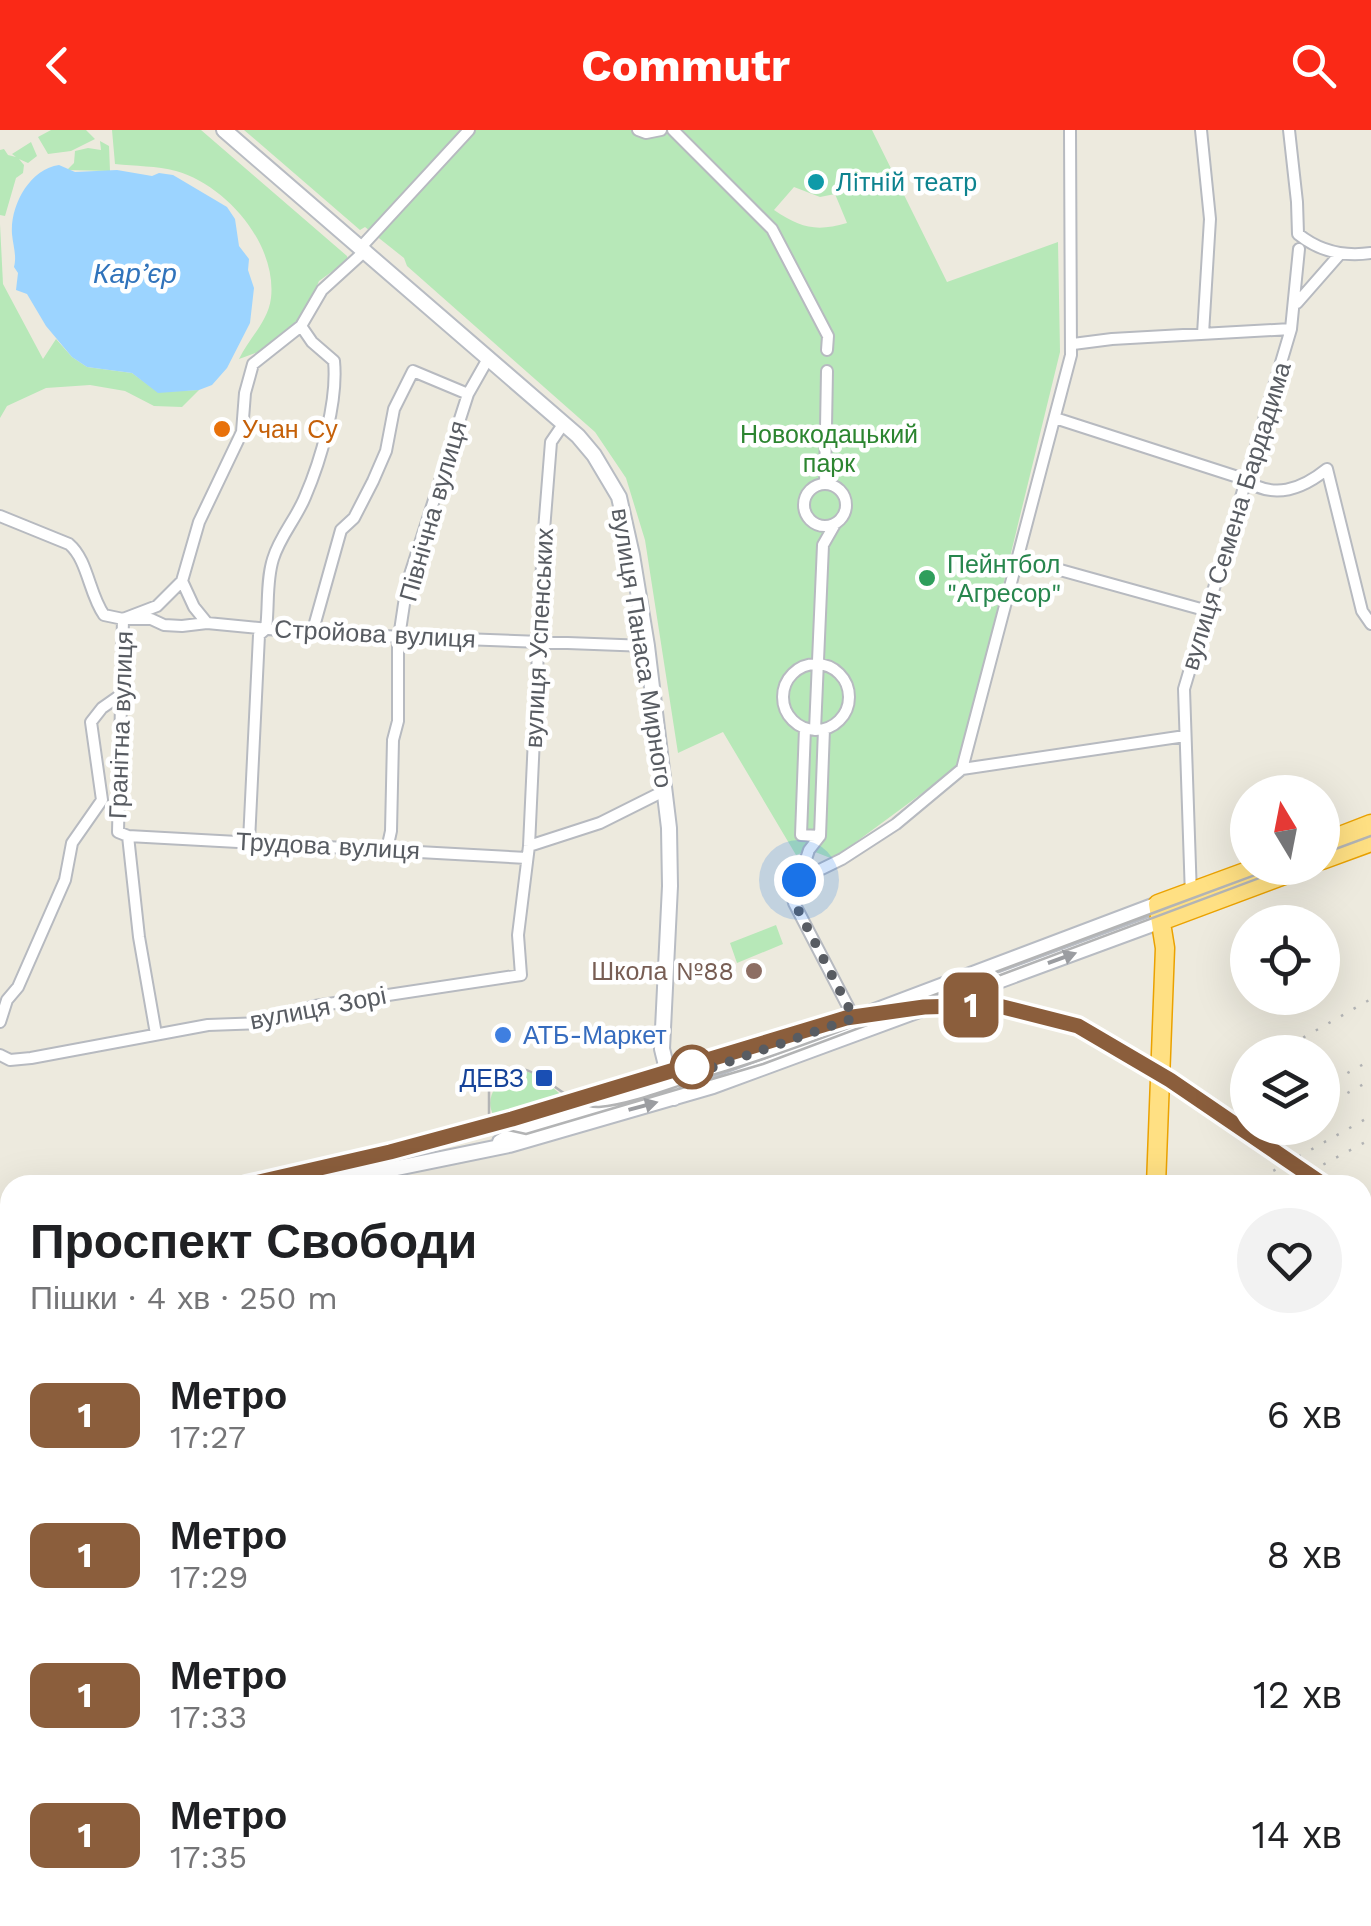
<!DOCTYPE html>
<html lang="uk">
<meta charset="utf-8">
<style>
body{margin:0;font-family:"Work Sans",sans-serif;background:#f2f2f2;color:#202124;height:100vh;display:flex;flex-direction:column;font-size:38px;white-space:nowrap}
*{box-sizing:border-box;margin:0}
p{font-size:32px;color:#757577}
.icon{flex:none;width:55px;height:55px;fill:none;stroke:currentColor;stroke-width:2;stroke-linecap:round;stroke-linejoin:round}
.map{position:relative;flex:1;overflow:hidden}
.details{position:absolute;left:0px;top:1045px;width:1372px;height:752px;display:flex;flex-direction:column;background:#fff;border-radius:30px 30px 0 0;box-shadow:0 10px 40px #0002}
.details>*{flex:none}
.badge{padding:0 20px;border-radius:15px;font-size:35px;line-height:65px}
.needle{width:65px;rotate:350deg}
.tools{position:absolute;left:1230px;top:645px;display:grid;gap:20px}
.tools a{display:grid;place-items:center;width:110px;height:110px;border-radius:50%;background:#fff;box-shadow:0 10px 40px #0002;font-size:50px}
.you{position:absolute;width:50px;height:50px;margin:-25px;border:8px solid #fff;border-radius:50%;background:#1a73e8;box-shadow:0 0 0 15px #1a73e833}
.map>.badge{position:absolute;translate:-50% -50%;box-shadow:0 0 0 5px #fff}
.round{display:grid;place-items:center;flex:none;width:105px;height:105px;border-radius:52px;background:#f2f2f2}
.summary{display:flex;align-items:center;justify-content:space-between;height:170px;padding:0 30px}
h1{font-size:48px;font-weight:700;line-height:75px}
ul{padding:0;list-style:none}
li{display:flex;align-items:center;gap:30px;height:140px;padding:0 30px}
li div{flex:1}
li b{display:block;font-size:38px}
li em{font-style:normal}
li .badge{min-width:110px;font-weight:700;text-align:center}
header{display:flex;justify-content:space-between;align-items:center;height:130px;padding:0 30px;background:#fa2917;color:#fff;font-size:45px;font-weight:700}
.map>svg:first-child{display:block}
.green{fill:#b7e8b8;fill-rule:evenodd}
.water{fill:#9cd4ff}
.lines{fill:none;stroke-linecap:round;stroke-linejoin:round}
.street-casing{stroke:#b7bac0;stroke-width:14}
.secondary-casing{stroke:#b8bcc3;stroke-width:18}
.highway-casing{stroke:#eba200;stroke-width:21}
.street{stroke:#fff;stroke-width:10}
.secondary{stroke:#fff;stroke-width:14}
.highway{stroke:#ffe083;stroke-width:18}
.tram{stroke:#b3b4b5;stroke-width:2.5}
.rail{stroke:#b3b4b5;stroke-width:2.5;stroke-dasharray:2.5 12;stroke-linecap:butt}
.oneway{fill:#9b9da1}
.line-casing{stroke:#fff;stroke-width:22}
.line{stroke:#8b5e3c;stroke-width:15}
.walk{stroke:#585c62;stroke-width:10;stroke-dasharray:0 18}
.culture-dot{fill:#0f9aa8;stroke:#fff;stroke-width:4}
.food-dot{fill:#e8710a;stroke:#fff;stroke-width:4}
.leisure-dot{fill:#2e9e5b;stroke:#fff;stroke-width:4}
.education-dot{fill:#8d6e63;stroke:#fff;stroke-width:4}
.shop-dot{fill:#3f7fe0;stroke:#fff;stroke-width:4}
.stop-dot{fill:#fff;stroke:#8b5e3c;stroke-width:5}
.transit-dot{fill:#1a4fb4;stroke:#fff;stroke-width:4}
.labels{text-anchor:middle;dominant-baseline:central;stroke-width:9;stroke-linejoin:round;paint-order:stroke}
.culture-label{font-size:25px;fill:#0d838f;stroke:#fff;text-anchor:start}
.food-label{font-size:25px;fill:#c56008;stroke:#fff;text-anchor:start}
.park-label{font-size:25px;fill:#2c8530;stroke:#fff}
.street-label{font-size:25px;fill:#585c62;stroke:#fff}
.leisure-label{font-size:25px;fill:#27864d;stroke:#fff;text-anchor:start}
.education-label{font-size:25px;fill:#785e54;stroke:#fff;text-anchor:end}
.shop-label{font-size:25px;fill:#366cbe;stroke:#fff;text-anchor:start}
.transit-label{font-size:25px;fill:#164399;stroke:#fff;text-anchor:end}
.water-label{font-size:28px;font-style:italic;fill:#3073bb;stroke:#fff}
</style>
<header><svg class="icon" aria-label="back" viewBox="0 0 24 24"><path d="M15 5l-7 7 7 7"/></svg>Commutr<svg class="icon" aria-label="search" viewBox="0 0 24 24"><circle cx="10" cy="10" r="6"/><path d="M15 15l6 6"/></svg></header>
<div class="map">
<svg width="1371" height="1796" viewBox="0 0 1371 1796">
<rect width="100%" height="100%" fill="#edeade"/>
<path class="green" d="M51,0H86L95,9L71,21L48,24L38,7Z
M112,0H201L347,126L348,130L319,151L302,191L275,216L239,229C249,208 268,192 271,168C277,114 226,55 176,41C157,36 135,36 115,34Z
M244,0H872L947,152L1058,112L1060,222L959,636L833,729L810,720L796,725L723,602L678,623L645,410L626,348L595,302L407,136L404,128L365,97L360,100ZM794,57L820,67L835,64L847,93C816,102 801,98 774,80Z
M100,11L109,16L110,41L67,40L74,33L75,21L88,18L101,20Z
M31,12L37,26L28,33L19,29L24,35L23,43L16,48L5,86L0,85V20L4,19L8,25L16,27L12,24Z
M0,94L3,154L43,229L56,209L72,227L87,237L132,243L158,262L199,260L182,277L154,276L125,261L90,255L46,258L7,276L0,288Z
M776,795L783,814L737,833L730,813Z
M523,941L537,944L559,963L561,975L504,997C477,977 493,946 523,941Z"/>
<path class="water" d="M59,35L75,42L117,40L152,46L159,43L173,45L227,77L235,89L239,116L249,129L248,140L254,158L250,193L227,238L212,255L199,260L158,263L132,243L87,237L72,227L46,196L27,164L16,160L18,143L14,137C17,125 13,116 12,104C10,75 30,39 59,35Z"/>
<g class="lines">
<defs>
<path id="street" d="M638,0L646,3L661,0
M673,0L772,99L828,206L827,220
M1201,0L1210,89L1203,204
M1289,0L1297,72L1298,104C1319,121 1344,127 1371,123
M362,116L469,0
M1297,173L1340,124
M1073,214L1112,209L1291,199
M1055,288L1244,349C1273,370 1301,360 1327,339L1362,481L1371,494
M825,354L827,241
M804 375a21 21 0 1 1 42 0a21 21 0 1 1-42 0Z
M0,386L69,414C88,430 89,464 104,485L123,489H151L164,495L182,496L207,493L299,502L313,500L381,506L647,516
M1017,428L1208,481
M207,493L194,477L182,451L199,392L242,302L245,263L253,234L301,196L322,160L366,120
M313,500L341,400L354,388L373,351L386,321L394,279L413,241L468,264
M783 567a33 33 0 1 1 66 0a33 33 0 1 1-66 0Z
M805,598L801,705L820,706L824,599
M815,600L823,415L835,394
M962,639L1185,606
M128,706L527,728
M128,706L118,702L123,489L157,476L182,451
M128,706L139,807L156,904
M249,711L259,505L266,499C269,476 266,451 273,429C280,406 296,389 305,367C321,330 338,271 334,231L312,212L301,196
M529,716L600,693L666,660
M387,719L391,701L393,610L398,591V514L407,454L468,264L489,227
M799,750L809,720L820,706
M1191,766L1184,559L1291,199L1299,119
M854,888L794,773L791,760L799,750L842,729L896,694L962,639L1071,225L1070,0
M0,892L7,870L18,857L65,750L72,713L102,670L91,592L102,578L122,564
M0,925L10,930L31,928L208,895L261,893L315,876L521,845L518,805L529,716L543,413L551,312L564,293
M561,1796L578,1788
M1157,1796L1171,1788"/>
<path id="secondary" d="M224,0L578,306L594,325L619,367L632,425L647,516L669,698L670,756L662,919L674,968
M500,1012L519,1001L790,913L1158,774
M314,1055L509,1015L713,956L1161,791
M0,1113L10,1110
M1362,1625L1371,1615
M1362,1763L1371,1758
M1304,1796L1319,1788"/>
<path id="highway" d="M1322,713L1371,694
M1322,730L1371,712
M1161,791L1303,738
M1156,1055L1165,818L1158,774L1256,738
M1362,1657L1371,1667"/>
</defs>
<use href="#street" class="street-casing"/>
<use href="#secondary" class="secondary-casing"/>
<use href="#highway" class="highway-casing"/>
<use href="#street" class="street"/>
<use href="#secondary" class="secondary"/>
<use href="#highway" class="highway"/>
<path class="tram" d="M1322,724L1371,706
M1274,738C1167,778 1060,817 953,858C872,888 792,922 709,946C676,956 633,974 599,977C560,979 521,902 489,960V984L504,999L526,1004L763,934L1286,738
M1362,1739L1371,1734
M1272,1796L1285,1788"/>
<path class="rail" d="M1278,922L1371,869
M1322,957L1371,930
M1322,977L1371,950
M1248,1055L1371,986
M1285,1055L1371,1009
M1362,1710L1371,1705
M410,1790L413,1788
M345,1796L351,1788
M1220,1796L1235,1788
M1245,1796L1259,1788"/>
</g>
<defs><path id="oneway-solid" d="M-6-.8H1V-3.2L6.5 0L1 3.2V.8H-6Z" transform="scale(2.5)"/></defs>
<g class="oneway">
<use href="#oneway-solid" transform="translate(1062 828) rotate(-20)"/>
<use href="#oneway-solid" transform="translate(643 976) rotate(-15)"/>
</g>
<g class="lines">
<defs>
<path id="line" d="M246,1055L390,1022L512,989L846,888L924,877L995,875L1078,896L1170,950L1324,1055"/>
</defs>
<use href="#line" class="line-casing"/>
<use href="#line" class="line"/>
<path class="walk" d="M692,937L688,946L854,888L794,772L791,760L799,750"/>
</g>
<circle class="culture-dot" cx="816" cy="52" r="10"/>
<circle class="food-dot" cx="222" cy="299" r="10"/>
<circle class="leisure-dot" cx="927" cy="448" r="10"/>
<circle class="education-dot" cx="754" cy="841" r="10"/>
<circle class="shop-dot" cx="503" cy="905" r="10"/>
<circle class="stop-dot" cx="692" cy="937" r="20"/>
<rect class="transit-dot" x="534" y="938" width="20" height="20" rx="5"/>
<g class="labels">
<g class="culture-label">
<text x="836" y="52">Лiтнiй театр</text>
</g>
<g class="food-label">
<text x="242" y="299">Учан Су</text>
</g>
<g class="park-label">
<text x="829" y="304">Новокодацький<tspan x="829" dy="29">парк</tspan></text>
</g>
<g class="street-label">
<text transform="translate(433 381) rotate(-74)">Північна вулиця</text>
<text transform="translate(1236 386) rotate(-73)">вулиця Семена Бардадима</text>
<text transform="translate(375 504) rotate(3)">Стройова вулиця</text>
<text transform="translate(539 508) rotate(-87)">вулиця Успенських</text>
<text transform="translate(642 518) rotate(81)">вулиця Панаса Мирного</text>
<text transform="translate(121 595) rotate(-88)">Гранітна вулиця</text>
<text transform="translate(328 716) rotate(3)">Трудова вулиця</text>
<text transform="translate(318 878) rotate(-11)">вулиця Зорі</text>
</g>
<g class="leisure-label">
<text x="947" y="434">Пейнтбол<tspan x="947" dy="29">"Агресор"</tspan></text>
</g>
<g class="education-label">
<text x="734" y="841">Школа №88</text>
</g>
<g class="shop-label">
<text x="523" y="905">АТБ-Маркет</text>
</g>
<g class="transit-label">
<text x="524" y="948">ДЕВЗ</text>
</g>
<g class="water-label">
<text x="135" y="143">Кар’єр</text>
</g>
</g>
</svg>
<div class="tools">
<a><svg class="needle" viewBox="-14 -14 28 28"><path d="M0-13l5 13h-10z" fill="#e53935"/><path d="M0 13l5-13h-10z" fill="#757577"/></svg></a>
<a><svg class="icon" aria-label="locate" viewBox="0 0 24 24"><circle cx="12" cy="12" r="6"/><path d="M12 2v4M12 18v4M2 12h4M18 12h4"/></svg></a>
<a><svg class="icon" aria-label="layers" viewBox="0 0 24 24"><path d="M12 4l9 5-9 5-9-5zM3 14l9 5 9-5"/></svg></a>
</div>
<div class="you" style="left:799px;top:750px"></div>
<b class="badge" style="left:971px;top:875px;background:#8b5e3c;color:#fff">1</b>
<section class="details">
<div class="summary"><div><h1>Проспект Свободи</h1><p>Пішки · 4 хв · 250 m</p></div><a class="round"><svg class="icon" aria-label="heart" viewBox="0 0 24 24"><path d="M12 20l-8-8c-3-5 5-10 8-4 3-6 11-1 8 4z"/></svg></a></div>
<ul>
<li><span class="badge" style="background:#8b5e3c;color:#fff">1</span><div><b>Метро</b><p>17:27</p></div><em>6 хв</em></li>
<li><span class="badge" style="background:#8b5e3c;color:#fff">1</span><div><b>Метро</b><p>17:29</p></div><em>8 хв</em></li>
<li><span class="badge" style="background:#8b5e3c;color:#fff">1</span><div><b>Метро</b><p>17:33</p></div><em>12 хв</em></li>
<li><span class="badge" style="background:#8b5e3c;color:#fff">1</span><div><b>Метро</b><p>17:35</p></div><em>14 хв</em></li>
</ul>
</section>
</div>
